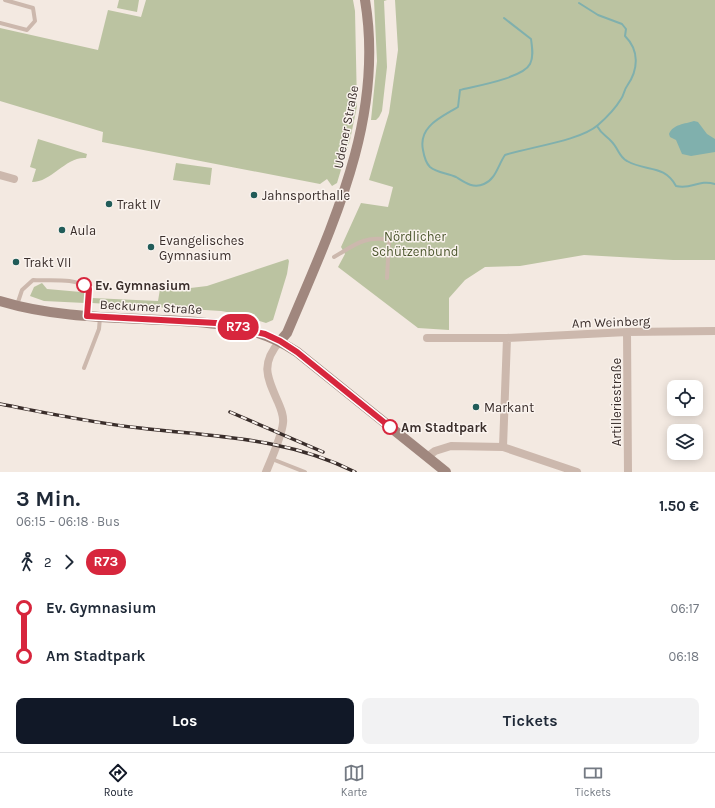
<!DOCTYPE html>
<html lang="de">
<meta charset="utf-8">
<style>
body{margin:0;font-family:Karla,sans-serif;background:#f2f2f3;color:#1f2937;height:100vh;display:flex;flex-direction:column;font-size:15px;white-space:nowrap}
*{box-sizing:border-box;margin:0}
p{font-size:13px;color:#747a83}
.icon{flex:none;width:22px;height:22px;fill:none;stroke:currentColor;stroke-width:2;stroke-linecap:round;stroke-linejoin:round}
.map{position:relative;height:472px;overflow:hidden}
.drawer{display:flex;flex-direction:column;background:#fff;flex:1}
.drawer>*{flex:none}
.badge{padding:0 8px;border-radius:13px;font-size:14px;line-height:26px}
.buttons{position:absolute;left:667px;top:380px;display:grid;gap:8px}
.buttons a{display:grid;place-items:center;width:36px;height:36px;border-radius:8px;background:#fff;box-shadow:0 2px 10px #0003;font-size:20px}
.map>.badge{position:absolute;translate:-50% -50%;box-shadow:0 0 0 2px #fff}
.legs{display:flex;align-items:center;gap:6px;height:44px;padding:0 16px;font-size:13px}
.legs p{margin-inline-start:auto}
.headline{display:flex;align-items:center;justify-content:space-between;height:68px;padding:0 16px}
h1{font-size:22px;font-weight:700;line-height:30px}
.action{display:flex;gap:8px;margin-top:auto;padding:8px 16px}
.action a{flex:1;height:46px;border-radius:8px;background:#111827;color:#fff;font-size:16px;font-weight:700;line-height:46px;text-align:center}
.action a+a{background:#f2f2f3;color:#1f2937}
ul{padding:0 16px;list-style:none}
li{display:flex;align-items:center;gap:14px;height:48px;font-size:15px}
li i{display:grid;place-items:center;width:6px;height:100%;margin:0 5px;background:currentColor}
li i::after{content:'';width:10px;height:10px;margin:-5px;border:3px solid;border-radius:50%;background:#fff}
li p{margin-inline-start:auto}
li:first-child i{background:linear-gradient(#0000 50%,currentColor 0)}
li:last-child i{background:linear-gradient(currentColor 50%,#0000 0)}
.tab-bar{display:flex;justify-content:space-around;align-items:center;height:56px;border-top:1px solid #e0e1e3;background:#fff;font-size:11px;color:#747a83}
.tab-bar a{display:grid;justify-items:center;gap:2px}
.tab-bar .active{color:#111827}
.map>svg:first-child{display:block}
.green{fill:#bbc3a1}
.water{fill:#80b0ad}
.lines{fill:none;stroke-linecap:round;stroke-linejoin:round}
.stream{stroke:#80b0ad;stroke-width:2}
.service{stroke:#ccb8ad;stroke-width:4}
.minor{stroke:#ccb8ad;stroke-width:8}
.secondary{stroke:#a0877e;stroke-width:10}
.rail-casing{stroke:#3a2e2b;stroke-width:3.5}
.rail{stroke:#faf3ee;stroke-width:2;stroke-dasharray:6;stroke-linecap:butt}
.line-1-casing{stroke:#fff;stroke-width:9}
.line-1{stroke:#d7263d;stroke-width:6}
.poi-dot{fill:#215c59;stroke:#faf3ee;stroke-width:1.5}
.stop-1-dot{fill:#fff;stroke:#d7263d;stroke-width:2}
.labels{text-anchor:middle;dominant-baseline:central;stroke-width:3;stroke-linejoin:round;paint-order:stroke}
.street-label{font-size:13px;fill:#3a2e2b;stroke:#faf3ee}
.poi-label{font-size:13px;fill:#3a2e2b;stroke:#faf3ee;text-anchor:start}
.park-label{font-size:13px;fill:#4d582f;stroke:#faf3ee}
.stop-label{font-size:13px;font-weight:bold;fill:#3a2e2b;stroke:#faf3ee;text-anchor:start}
</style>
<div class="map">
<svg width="715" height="472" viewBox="0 0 715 472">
<rect width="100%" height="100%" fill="#f3e9e1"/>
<path class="green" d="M119,0H139L137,12L117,8Z
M146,0H353L355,11L357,106L350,140L337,183L332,186L327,179L320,184L102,142L103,132L0,101V28L98,50L108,10L141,17Z
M374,0H387L384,1L387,67L382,111L379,117L376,120H371L377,61Z
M395,0H715V260H673L584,255L520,266L485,267L465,280L449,298V330L418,328L338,267L345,254L341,247L361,203L388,207L393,187L369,180L389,113L398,50Z
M38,139L87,154L86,158C66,156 52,182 32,182L36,169L30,167Z
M176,163L212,168L210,185L173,180Z
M288,259L289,261L287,274L273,320L266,323L238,314L221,311L92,303V298L158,301L160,289L174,290L207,286Z
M42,283L47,289L81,292L86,287L85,303L44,301L30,296L34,287Z"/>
<path class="water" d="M694,121L698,122L707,134L715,139V152L691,156L682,154L676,140L670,137L669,134C673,124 685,124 694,121Z"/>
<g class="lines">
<path class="stream" d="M504,18L531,39C532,47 534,56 530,64C523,78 476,86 460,90L458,107C442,117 418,126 423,150C424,156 426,163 430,167C437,173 448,173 456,177C464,182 473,189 484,184C496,179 498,165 505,155C529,147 580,141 598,125C606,118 615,109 621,99C624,95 624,90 627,86C639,69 639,50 625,36L626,29L622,24L598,15L579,3
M597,126C602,135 606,135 612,142C618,148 619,157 627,161C646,172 664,164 676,186C692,190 698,179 715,184"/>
<path class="service" d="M0,23L27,30L35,21L33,8L5,0
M334,257C353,246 365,235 389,240L387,278
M17,305L22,290L33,280C51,281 75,277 89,289L87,315
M84,368L99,329L100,317
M272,459L305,472"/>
<path class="minor" d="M0,175L14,179
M627,332L628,472
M427,338H507L627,332L715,331
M503,447L507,338
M427,457L435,451L451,446L503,447L577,472
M266,472C271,460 282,435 283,423C284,416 281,409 278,402C267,377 260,364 280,341"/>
<path class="secondary" d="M0,301C46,315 93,317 142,319C196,322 250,320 297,352L446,472
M280,341L287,333C332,226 385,119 365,0"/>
<defs>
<path id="rail" d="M0,404C47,413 93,423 140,428C215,437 286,437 355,472
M230,412L323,452"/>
</defs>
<use href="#rail" class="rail-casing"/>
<use href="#rail" class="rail"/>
</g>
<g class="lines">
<defs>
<path id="line-1" d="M84,285L89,289L87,316L216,323L265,334L280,341L297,352L390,427"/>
</defs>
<use href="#line-1" class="line-1-casing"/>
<use href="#line-1" class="line-1"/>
</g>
<g class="poi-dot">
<circle cx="254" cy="195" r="4"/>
<circle cx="109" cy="204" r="4"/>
<circle cx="62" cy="230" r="4"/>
<circle cx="151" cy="247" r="4"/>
<circle cx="16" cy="262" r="4"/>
<circle cx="476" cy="407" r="4"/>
</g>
<g class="stop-1-dot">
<circle cx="84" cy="285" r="7"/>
<circle cx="390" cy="427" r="7"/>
</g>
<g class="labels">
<g class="street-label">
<text transform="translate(346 127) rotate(-79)">Udener Straße</text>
<text transform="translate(151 307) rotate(3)">Beckumer Straße</text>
<text transform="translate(611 322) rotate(-2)">Am Weinberg</text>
<text transform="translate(616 402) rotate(-90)">Artilleriestraße</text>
</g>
<g class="poi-label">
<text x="262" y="195">Jahnsporthalle</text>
<text x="117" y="204">Trakt IV</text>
<text x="70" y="230">Aula</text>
<text x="159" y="240">Evangelisches<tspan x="159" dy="15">Gymnasium</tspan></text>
<text x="24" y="262">Trakt VII</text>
<text x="484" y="407">Markant</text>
</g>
<g class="park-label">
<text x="415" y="236">Nördlicher<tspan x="415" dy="15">Schützenbund</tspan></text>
</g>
<g class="stop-label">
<text x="95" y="285">Ev. Gymnasium</text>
<text x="401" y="427">Am Stadtpark</text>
</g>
</g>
</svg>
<div class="buttons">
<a><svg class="icon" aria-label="locate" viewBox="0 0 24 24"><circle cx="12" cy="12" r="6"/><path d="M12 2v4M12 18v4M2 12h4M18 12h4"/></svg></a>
<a><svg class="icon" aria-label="layers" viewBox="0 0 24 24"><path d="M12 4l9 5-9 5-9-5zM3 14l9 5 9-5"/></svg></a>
</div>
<b class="badge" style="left:238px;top:327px;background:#d7263d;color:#fff">R73</b>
</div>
<section class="drawer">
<div class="headline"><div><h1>3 Min.</h1><p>06:15 – 06:18 · Bus</p></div><b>1.50 €</b></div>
<div class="legs"><svg class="icon" aria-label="walk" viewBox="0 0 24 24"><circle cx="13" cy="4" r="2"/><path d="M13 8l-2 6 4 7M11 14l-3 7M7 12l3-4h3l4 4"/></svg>2<svg class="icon" aria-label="forward" viewBox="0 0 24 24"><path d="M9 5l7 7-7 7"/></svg><b class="badge" style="background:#d7263d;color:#fff">R73</b></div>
<ul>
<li><i style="color:#d7263d"></i><b>Ev. Gymnasium</b><p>06:17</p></li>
<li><i style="color:#d7263d"></i><b>Am Stadtpark</b><p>06:18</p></li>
</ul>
<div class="action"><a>Los</a><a>Tickets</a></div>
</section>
<nav class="tab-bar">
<a class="active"><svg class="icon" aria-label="directions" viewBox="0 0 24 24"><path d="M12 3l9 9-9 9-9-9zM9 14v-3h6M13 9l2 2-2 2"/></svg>Route</a>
<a><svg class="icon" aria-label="map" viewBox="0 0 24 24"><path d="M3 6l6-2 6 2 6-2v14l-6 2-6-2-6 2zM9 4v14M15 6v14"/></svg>Karte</a>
<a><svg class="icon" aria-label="tickets" viewBox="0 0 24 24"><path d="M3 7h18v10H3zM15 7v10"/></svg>Tickets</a>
</nav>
